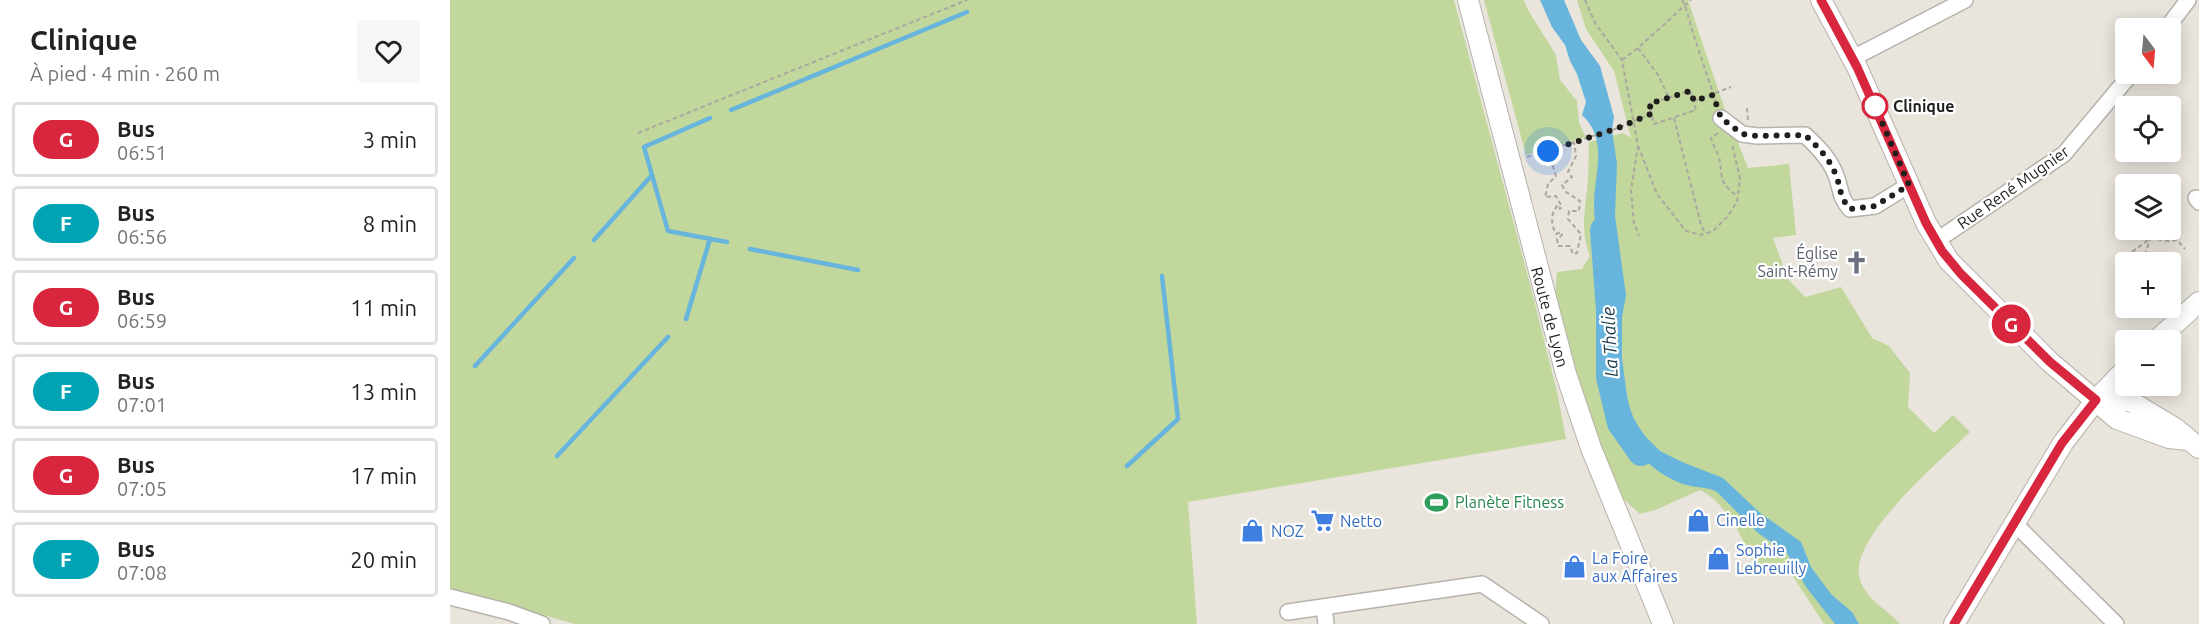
<!DOCTYPE html>
<html lang="fr">
<meta charset="utf-8">
<style>
body{margin:0;font-family:Ubuntu,sans-serif;background:#f6f6f6;color:#222;height:100vh;display:flex;flex-direction:column;font-size:22px;white-space:nowrap}
*{box-sizing:border-box;margin:0}
p{font-size:20px;color:#767676}
.icon{flex:none;width:33px;height:33px;fill:none;stroke:currentColor;stroke-width:2;stroke-linecap:round;stroke-linejoin:round}
.map{position:relative;flex:1;overflow:hidden}
.drawer{display:flex;flex-direction:column;background:#fff;width:450px}
.drawer>*{flex:none}
.badge{padding:0 12px;border-radius:20px;font-size:21px;line-height:39px}
.needle{width:39px;rotate:164deg}
.controls{position:absolute;left:1665px;top:18px;display:grid;gap:12px}
.controls a{display:grid;place-items:center;width:66px;height:66px;border-radius:6px;background:#fff;box-shadow:0 3px 15px #0003;font-size:30px}
.you{position:absolute;width:30px;height:30px;margin:-15px;border:4px solid #fff;border-radius:50%;background:#1a73e8;box-shadow:0 0 0 9px #1a73e833}
.map>.badge{position:absolute;translate:-50% -50%;box-shadow:0 0 0 3px #fff}
.round{display:grid;place-items:center;flex:none;width:63px;height:63px;border-radius:6px;background:#f6f6f6}
.overview{display:flex;align-items:center;justify-content:space-between;height:102px;padding:0 30px}
h1{font-size:28px;font-weight:700;line-height:45px}
ul{padding:0;list-style:none}
li{display:flex;align-items:center;gap:18px;height:75px;margin:0 12px 9px;padding:0 18px;border:3px solid #e0e0e0;border-radius:6px}
li div{flex:1}
li b{display:block;font-size:22px}
li em{font-style:normal}
li .badge{min-width:66px;font-weight:700;text-align:center}
main{display:flex;flex:1;min-height:0}
.map>svg:first-child{display:block}
.green{fill:#c1d79b}
.water{fill:#67b5dc}
.lines{fill:none;stroke-linecap:round;stroke-linejoin:round}
.stream{stroke:#67b5dc;stroke-width:4.5}
.river{stroke:#67b5dc;stroke-width:26}
.minor-casing{stroke:#b7b2ab;stroke-width:18}
.major-casing{stroke:#b7b2ab;stroke-width:22}
.path{stroke:#aba7a1;stroke-width:2;stroke-dasharray:4.5 3;stroke-linecap:butt}
.minor{stroke:#fff;stroke-width:15}
.major{stroke:#fff;stroke-width:20}
.line-casing{stroke:#fff;stroke-width:14}
.line{stroke:#d7263d;stroke-width:9}
.walk{stroke:#201f1c;stroke-width:6;stroke-dasharray:0 10.8}
.stop-dot{fill:#fff;stroke:#d7263d;stroke-width:3}
.labels{text-anchor:middle;dominant-baseline:central;stroke-width:4.5;stroke-linejoin:round;paint-order:stroke}
.stop-label{font-size:16px;font-weight:bold;fill:#201f1c;stroke:#fff;text-anchor:start}
.street-label{font-size:16px;fill:#201f1c;stroke:#fff}
.worship-label{font-size:16px;fill:#5b616d;stroke:#fff;text-anchor:end}
.leisure-label{font-size:16px;fill:#27864d;stroke:#fff;text-anchor:start}
.shop-label{font-size:16px;fill:#366cbe;stroke:#fff;text-anchor:start}
.water-label{font-size:18px;font-style:italic;fill:#193c4d;stroke:#fff}
</style>
<main>
<section class="drawer">
<div class="overview"><div><h1>Clinique</h1><p>À pied · 4 min · 260 m</p></div><a class="round"><svg class="icon" aria-label="heart" viewBox="0 0 24 24"><path d="M12 20l-8-8c-3-5 5-10 8-4 3-6 11-1 8 4z"/></svg></a></div>
<ul>
<li><span class="badge" style="background:#d7263d;color:#fff">G</span><div><b>Bus</b><p>06:51</p></div><em>3 min</em></li>
<li><span class="badge" style="background:#00a3b4;color:#fff">F</span><div><b>Bus</b><p>06:56</p></div><em>8 min</em></li>
<li><span class="badge" style="background:#d7263d;color:#fff">G</span><div><b>Bus</b><p>06:59</p></div><em>11 min</em></li>
<li><span class="badge" style="background:#00a3b4;color:#fff">F</span><div><b>Bus</b><p>07:01</p></div><em>13 min</em></li>
<li><span class="badge" style="background:#d7263d;color:#fff">G</span><div><b>Bus</b><p>07:05</p></div><em>17 min</em></li>
<li><span class="badge" style="background:#00a3b4;color:#fff">F</span><div><b>Bus</b><p>07:08</p></div><em>20 min</em></li>
</ul>
</section>
<div class="map">
<svg width="1749" height="624" viewBox="0 0 1749 624">
<rect width="100%" height="100%" fill="#e9e4dc"/>
<path class="green" d="M0,0H1004L1081,288L1107,392L1116,439L738,502L747,624H125L0,588Z
M1034,0H1074L1078,10L1106,55L1110,80L1127,101L1129,123L1136,137L1076,155Z
M1127,0H1238L1274,107L1298,168L1339,164L1346,235L1323,238L1338,279L1355,297L1391,287L1422,338L1439,346L1460,373L1458,407L1484,433L1503,415L1520,432C1491,460 1403,534 1409,575C1412,597 1437,609 1450,624H1374L1335,564L1307,576L1302,573L1305,566C1291,537 1279,505 1250,490L1205,510L1190,514L1171,497L1138,411L1105,301L1107,272L1132,269L1140,256C1131,233 1134,214 1137,190C1139,174 1138,158 1139,142L1173,133L1181,138L1164,71L1136,29Z"/>
<path class="water" d="M1090,0H1114L1131,40L1150,66L1164,117L1162,130L1167,164L1165,216L1176,295L1170,329L1171,351L1178,403L1184,419L1193,434L1210,451L1232,462L1273,478L1309,512L1351,542L1361,567L1381,594L1402,612L1409,624H1385L1356,587L1337,553L1308,533L1267,492C1259,487 1250,488 1241,486C1224,483 1203,469 1191,456C1165,427 1154,370 1155,331C1156,316 1160,301 1158,286C1155,259 1144,233 1144,205C1144,174 1159,140 1132,115L1136,102L1127,74L1120,61L1115,45L1102,27Z"/>
<g class="lines">
<path class="stream" d="M281,110L517,12
M260,118L194,147L218,231L277,242
M144,240L202,175
M300,249L408,270
M236,319L260,239
M25,366L124,258
M107,456L218,337
M677,466L728,419L712,276"/>
<path class="river" d="M1153,230L1159,310V377L1170,423L1191,453"/>
<defs>
<path id="minor" d="M1717,28L1738,0
M1403,58L1515,0
M1271,118L1292,134L1307,136L1355,135C1367,146 1379,158 1385,173C1392,189 1388,195 1400,209L1425,206L1459,185
M1746,198L1749,202
M1486,241L1614,154L1681,74
M1564,523L1666,624
M0,597L59,612L92,624
M874,607L876,624
M838,612L1032,584L1091,624"/>
<path id="major" d="M1018,0L1116,374L1141,448L1213,624
M1371,0L1407,67L1476,223L1499,261L1600,362L1667,419L1719,438L1738,440
M1707,340L1749,302
M1646,400L1680,401L1725,428L1749,448
M1504,624L1613,443L1646,400L1676,369"/>
</defs>
<use href="#minor" class="minor-casing"/>
<use href="#major" class="major-casing"/>
<path class="path" d="M1135,0L1145,23L1172,60L1188,146L1181,190L1184,223L1189,236
M1232,0L1235,5L1243,33L1267,105
M1188,48L1208,75L1219,98
M1172,60L1188,48L1241,0
M1240,91L1246,110L1204,124L1199,104Z
M1244,101L1281,87
M1297,108L1298,121
M1224,118L1251,225L1255,233
M188,133L517,0
M1268,133L1261,138C1263,146 1269,154 1270,162C1272,180 1271,184 1287,196
M1188,146L1207,194L1236,231L1251,235L1263,231L1278,216L1287,202L1290,178L1282,144
M1098,151L1106,176L1098,184L1095,197L1106,196L1112,207L1110,209L1108,205C1100,213 1101,225 1106,234L1111,232L1112,235L1107,239L1108,246H1120L1123,254L1127,253L1131,234L1118,219L1119,211H1129L1130,201L1116,192L1112,185L1122,177L1118,172L1126,156L1124,142
M1077,157L1168,128L1203,113
M1709,240L1714,230
M1692,262L1700,240
M1676,279L1667,267L1668,262L1701,238L1718,241L1727,240L1735,249
M1700,308L1709,317"/>
<use href="#minor" class="minor"/>
<use href="#major" class="major"/>
</g>
<g class="lines">
<defs>
<path id="line" d="M1371,0L1407,67L1476,223L1492,251L1511,274L1600,362L1646,400L1612,443L1504,624"/>
</defs>
<use href="#line" class="line-casing"/>
<use href="#line" class="line"/>
<path class="walk" d="M1098,151L1168,128L1203,113L1199,104L1240,91L1244,101L1263,95L1271,118L1292,134L1307,136L1355,135C1367,146 1379,158 1385,173C1392,189 1388,195 1400,209L1425,206L1459,185L1425,106"/>
</g>
<defs>
<symbol id="church-bare" viewBox="-9 -9 18 18"><path d="M-1.2-6h2.4v3.5h3.3v2.4h-3.3V6h-2.4V-.1h-3.3v-2.4h3.3Z" fill="#6b7280" stroke="#fff" stroke-width="2.5" paint-order="stroke"/></symbol>
<symbol id="stadium-bare" viewBox="-9 -9 18 18"><path d="M0-5a6.5 5 0 1 0 0 10a6.5 5 0 1 0 0-10ZM-3.5-1.8h7v3.6h-7Z" fill="#2e9e5b" stroke="#fff" stroke-width="2.5" paint-order="stroke"/></symbol>
<symbol id="shop-bare" viewBox="-9 -9 18 18"><path d="M-5-2.5h2.3a2.7 3.5 0 0 1 5.4 0H5L5.5 6h-11ZM-1.5-2.5h3a1.5 2.3 0 0 0-3 0Z" fill="#3f7fe0" stroke="#fff" stroke-width="2.5" paint-order="stroke"/></symbol>
<symbol id="supermarket-bare" viewBox="-9 -9 18 18"><path d="M-6-5.5h2.5l.6 2H6L4.5 2H-2.5L-4.4-4H-6ZM-1.5 3.2a1.3 1.3 0 1 0 .1 0ZM3 3.2a1.3 1.3 0 1 0 .1 0Z" fill="#3f7fe0" stroke="#fff" stroke-width="2.5" paint-order="stroke"/></symbol>
</defs>
<g fill-rule="evenodd">
<use href="#church-bare" x="1390" y="246" width="33" height="33"/>
<use href="#stadium-bare" x="970" y="486" width="33" height="33"/>
<use href="#shop-bare" x="1232" y="504" width="33" height="33"/>
<use href="#supermarket-bare" x="856" y="504" width="33" height="33"/>
<use href="#shop-bare" x="786" y="514" width="33" height="33"/>
<use href="#shop-bare" x="1252" y="542" width="33" height="33"/>
<use href="#shop-bare" x="1108" y="550" width="33" height="33"/>
</g>
<circle class="stop-dot" cx="1425" cy="106" r="12"/>
<g class="labels">
<g class="stop-label">
<text x="1443" y="106">Clinique</text>
</g>
<g class="street-label">
<text transform="translate(1563 187) rotate(-35)">Rue René Mugnier</text>
<text transform="translate(1100 317) rotate(75)">Route de Lyon</text>
</g>
<g class="worship-label">
<text x="1388" y="253">Église<tspan x="1388" dy="18">Saint-Rémy</tspan></text>
</g>
<g class="leisure-label">
<text x="1005" y="502">Planète Fitness</text>
</g>
<g class="shop-label">
<text x="1266" y="520">Cinelle</text>
<text x="890" y="521">Netto</text>
<text x="821" y="531">NOZ</text>
<text x="1286" y="550">Sophie<tspan x="1286" dy="18">Lebreuilly</tspan></text>
<text x="1142" y="558">La Foire<tspan x="1142" dy="18">aux Affaires</tspan></text>
</g>
<g class="water-label">
<text transform="translate(1159 342) rotate(-93)">La Thalie</text>
</g>
</g>
</svg>
<div class="controls">
<a><svg class="needle" viewBox="-14 -14 28 28"><path d="M0-13l5 13h-10z" fill="#e53935"/><path d="M0 13l5-13h-10z" fill="#767676"/></svg></a>
<a><svg class="icon" aria-label="locate" viewBox="0 0 24 24"><circle cx="12" cy="12" r="6"/><path d="M12 2v4M12 18v4M2 12h4M18 12h4"/></svg></a>
<a><svg class="icon" aria-label="layers" viewBox="0 0 24 24"><path d="M12 4l9 5-9 5-9-5zM3 14l9 5 9-5"/></svg></a>
<a>+</a>
<a>−</a>
</div>
<div class="you" style="left:1098px;top:151px"></div>
<b class="badge" style="left:1561px;top:324px;background:#d7263d;color:#fff">G</b>
</div>
</main>
